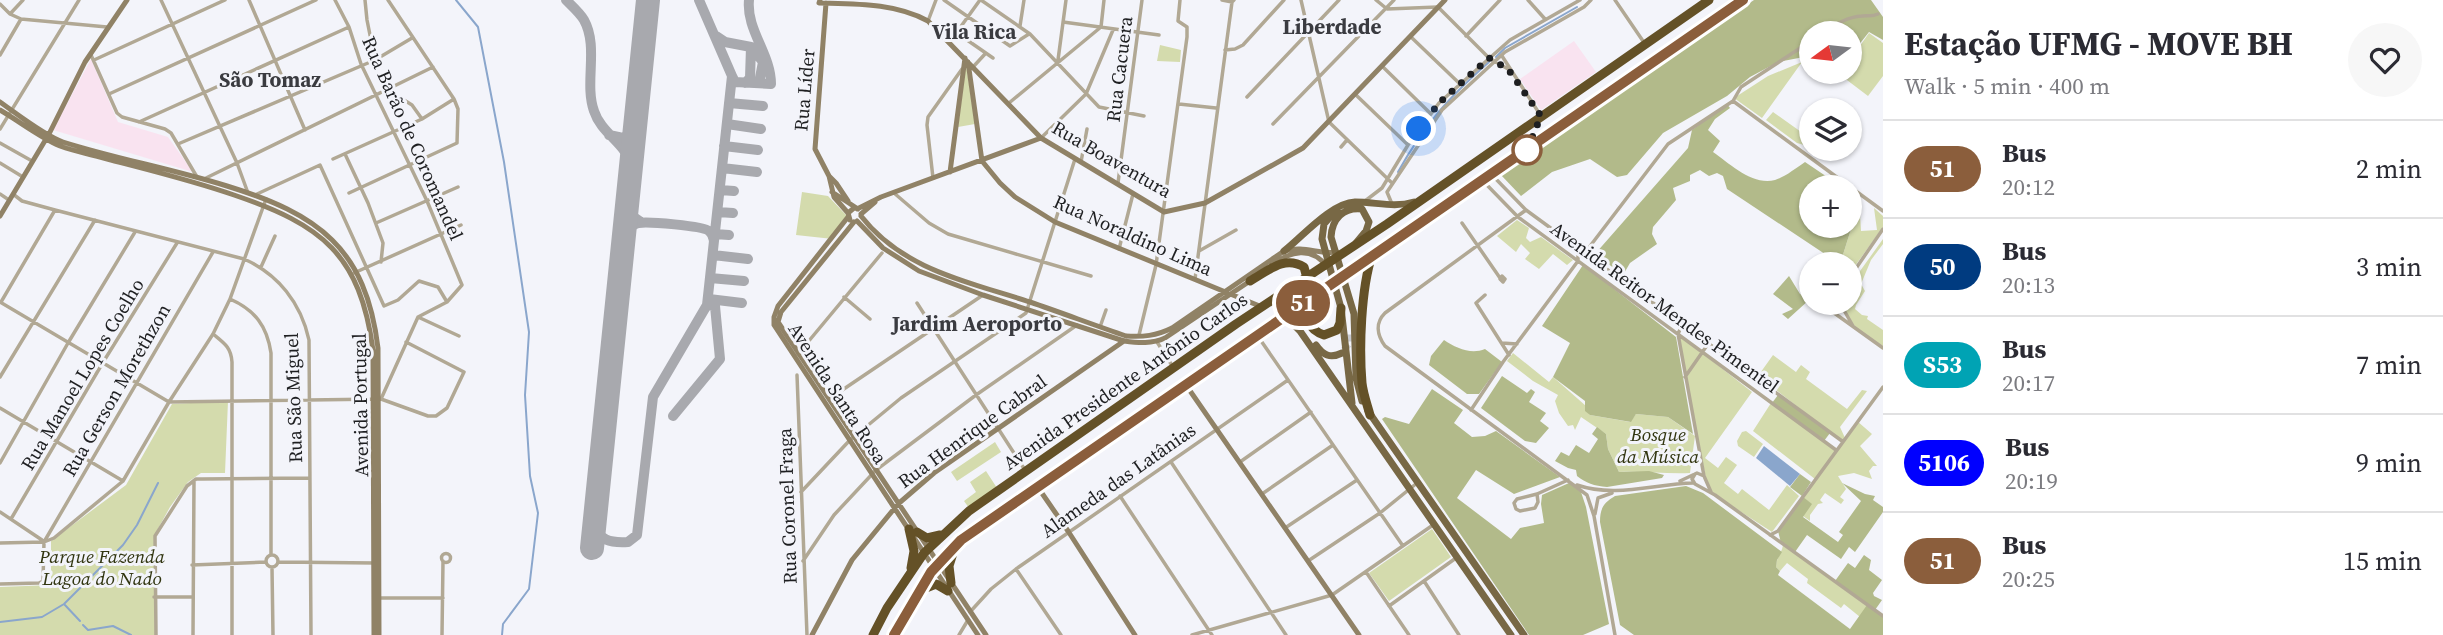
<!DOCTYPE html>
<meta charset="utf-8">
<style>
body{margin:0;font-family:"Source Serif 4",serif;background:#f7f7f7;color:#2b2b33;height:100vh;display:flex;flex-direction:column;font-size:26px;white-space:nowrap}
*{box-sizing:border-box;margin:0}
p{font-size:23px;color:#7c7c81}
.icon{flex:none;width:38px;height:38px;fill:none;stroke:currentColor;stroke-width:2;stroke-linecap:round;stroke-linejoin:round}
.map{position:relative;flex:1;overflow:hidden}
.side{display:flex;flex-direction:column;background:#fff;width:560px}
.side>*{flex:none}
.badge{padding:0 14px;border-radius:23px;font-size:24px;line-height:46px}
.needle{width:46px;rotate:255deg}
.tools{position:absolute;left:1799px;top:21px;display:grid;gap:14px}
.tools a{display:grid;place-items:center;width:63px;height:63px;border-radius:50%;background:#fff;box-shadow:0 2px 5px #0004;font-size:35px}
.you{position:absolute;width:35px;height:35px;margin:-18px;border:5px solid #fff;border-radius:50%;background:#1a73e8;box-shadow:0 0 0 10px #1a73e833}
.map>.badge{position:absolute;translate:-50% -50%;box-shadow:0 0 0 4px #fff}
.round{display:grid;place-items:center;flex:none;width:74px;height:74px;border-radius:37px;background:#f7f7f7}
.head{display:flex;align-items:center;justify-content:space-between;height:119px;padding:0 21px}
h1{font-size:33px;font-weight:700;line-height:52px}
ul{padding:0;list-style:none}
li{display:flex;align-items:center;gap:21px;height:98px;padding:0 21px;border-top:2px solid #e1e1e2}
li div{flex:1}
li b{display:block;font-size:26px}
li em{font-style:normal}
li .badge{min-width:77px;font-weight:700;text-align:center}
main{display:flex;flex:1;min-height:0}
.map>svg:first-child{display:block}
.commercial{fill:#f9e3f0}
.green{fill:#d4dbad}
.forest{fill:#b2ba8a}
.water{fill:#8aa6cc}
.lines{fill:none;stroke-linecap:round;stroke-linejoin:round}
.stream{stroke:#8aa6cc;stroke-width:2}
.taxiway{stroke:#a8a9ae;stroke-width:10}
.runway{stroke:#a8a9ae;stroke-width:24}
.primary-tunnel{stroke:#c8c9cf;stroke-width:7;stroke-dasharray:7 3.5;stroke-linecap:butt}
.street{stroke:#b1a894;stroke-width:3.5}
.secondary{stroke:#908266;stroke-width:5}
.primary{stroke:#786845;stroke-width:7}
.highway{stroke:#645127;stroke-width:9}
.line-casing{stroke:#fff;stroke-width:16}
.line{stroke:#8b5e3c;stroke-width:10}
.walk{stroke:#1e1f21;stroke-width:7;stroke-dasharray:0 12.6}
.stop-dot{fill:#fff;stroke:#8b5e3c;stroke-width:3.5}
.labels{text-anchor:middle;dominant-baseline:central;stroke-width:6;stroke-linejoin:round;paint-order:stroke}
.street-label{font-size:19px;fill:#1e1f21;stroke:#f3f4fa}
.park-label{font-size:19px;font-style:italic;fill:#313510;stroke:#f3f4fa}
.neighbourhood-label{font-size:21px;font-weight:bold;fill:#3a3b40;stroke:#f3f4fa}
</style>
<main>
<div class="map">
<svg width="1883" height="635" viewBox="0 0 1883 635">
<rect width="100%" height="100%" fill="#f3f4fa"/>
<path class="commercial" d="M1574,41L1596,72L1541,110L1520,79Z
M91,59L118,122L168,137L193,172L53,130Z"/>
<path class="green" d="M1869,33L1883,43V76L1868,96L1839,74L1841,72H1850V60Z
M1160,45L1181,50L1180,62L1157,61Z
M1802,62L1762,118L1734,98L1768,76Z
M966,64L975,124L958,127Z
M1773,112L1811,139V147L1797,143L1766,120Z
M802,192L828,196L846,215V221L833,239L796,235Z
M1850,192L1859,197L1861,231L1877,230L1874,208L1883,216V227L1850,273V264H1840L1853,223Z
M1517,220L1529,228L1526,238L1530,242L1541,237L1573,260L1567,265L1553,254L1539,269L1525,259L1530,253L1521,244L1516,252L1497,236Z
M1883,239V244L1871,260L1861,284L1865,291L1856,305L1855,309L1862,315L1868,316L1867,319L1883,330V346L1857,330L1842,305V303H1850V285Z
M1678,334L1752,392L1705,458L1718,468L1726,457L1737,465L1724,483L1738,494L1742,489L1769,510L1787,485L1799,496L1772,532L1712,493L1706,479Z
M1513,353L1549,382L1553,377L1586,406L1590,415L1630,422L1636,414L1668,417L1695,436L1690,473C1666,474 1643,471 1619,472L1608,449L1606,434L1581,417L1575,430L1573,425L1568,426L1559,413L1555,401L1558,395L1533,381L1507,361Z
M1773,355L1796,372L1801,365L1810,372L1806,379L1847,409L1862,390L1867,391L1840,427L1845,438L1857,421L1872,434L1860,446L1877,466H1873L1869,471L1872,479L1854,473L1838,476L1846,489L1840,497L1844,500L1841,504L1825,493L1820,500L1823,503L1818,504L1810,515V521L1803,516L1811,504L1802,496L1815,479L1753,431L1771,403L1836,450L1843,442L1758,376Z
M228,401L225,473H201L188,482L170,507L154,536L155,635H0V587L51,585V541L126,485L172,404Z
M1746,431L1763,444L1754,457L1738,446L1737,441L1742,432Z
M995,442L1001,452L957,481L951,472Z
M986,471L997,488L969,508L964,501L976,492L970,482Z
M1432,529L1451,557L1389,601L1369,573Z
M1783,545L1867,606L1860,617L1844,604L1841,608L1807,583L1808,579L1787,563L1780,571L1776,567C1776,558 1782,553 1783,545Z"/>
<path class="forest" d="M1754,0H1871L1883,17V40L1869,32L1850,56V33H1811V58L1809,56L1778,62L1750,77L1727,96L1663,133L1627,175L1617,177L1590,159L1552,172L1521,196L1501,175Z
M1727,104L1730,108L1715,119L1708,130L1720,141L1713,152C1730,164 1753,186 1775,180C1785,177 1796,168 1805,162L1842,187H1811V226H1850V203L1853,223L1840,264L1727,189L1723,176L1717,173L1709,176L1700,170L1690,175V181L1673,188L1676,200L1653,227L1652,234L1657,244L1630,263L1623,275L1595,254L1688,148L1692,130Z
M1583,265L1676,337L1693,434L1668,417L1636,414L1631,422L1590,415L1585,411V401L1553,377L1570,343L1542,326Z
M1789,276L1800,294L1809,300L1788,319L1782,314L1793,309L1773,294Z
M1444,340C1456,348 1471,355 1485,349L1502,362L1479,394H1467L1429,365L1431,356Z
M1502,376L1527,393L1531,389L1535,392L1529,402L1546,413L1540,421L1549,428L1536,443L1525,441L1481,408Z
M1432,389L1463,410L1454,423L1472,437L1485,436L1496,431L1560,477L1514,494L1476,470L1457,498L1511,539L1520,528L1544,523L1541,504L1542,495L1569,483L1581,492L1586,507L1609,624L1583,635H1529L1382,419L1385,417L1409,424Z
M1778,395L1830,433L1824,441L1772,403Z
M1597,427L1606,434L1608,449L1619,472L1649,471L1664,475L1662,478L1607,487C1594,486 1586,483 1577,476L1576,470L1568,468L1555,461L1561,452L1569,456L1576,445L1589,453L1598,439L1592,434Z
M1800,474L1811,482L1802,496L1812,504L1803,517L1838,542L1843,535L1839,532L1861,501L1842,483L1865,494L1875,496L1873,500L1883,507V512L1855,552L1849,547L1841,559L1807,535L1795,552L1781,543L1778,531L1802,496L1790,487Z
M1686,486L1703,493L1782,552L1777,560L1776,567L1780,571L1778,575L1850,629L1867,605L1835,581L1848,563L1855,568L1864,555L1871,560L1869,570L1882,580L1873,593L1874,596L1882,600L1875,610L1883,616V635H1634L1620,625L1600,522C1600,509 1603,503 1615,496Z"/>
<path class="water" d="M1764,446L1800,474L1790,486L1756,458Z"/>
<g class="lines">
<path class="stream" d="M456,0L478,27L504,162L529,332L525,395L530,476L538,513L529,589L503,624L502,635
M1496,57L1505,48L1577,7
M1398,172C1425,124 1448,98 1489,62
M64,604L80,621
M0,622L42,617L64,604L123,545L137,525L158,483
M83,625L88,630L113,626L131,635"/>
<path class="taxiway" d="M566,0C572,6 580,13 584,20C599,47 584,83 594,111C601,133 625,143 631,164
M716,36L725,42L751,47L763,62L759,83
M732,76L735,82L771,84C771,54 746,30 749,0
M745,83L750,78L751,47
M729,103L763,106
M727,124L761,129
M609,135L623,138L631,133L635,126
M724,146L758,150
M722,168L757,172
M720,190L734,191
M627,206L631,215L641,222
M718,212L733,213
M625,233C628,229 632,225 638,223C647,221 703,226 709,231C713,234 713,237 714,241
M715,234L729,235
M713,255L748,259
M710,278L744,281
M709,299L742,303
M673,416L720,359L715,306L707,305
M595,523C598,541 611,543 628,542L637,535L653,397L707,305L732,76L699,0"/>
<path class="runway" d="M592,548L648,0"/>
<path class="primary-tunnel" d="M1344,350L1350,342V334"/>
<path class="street" d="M161,0L237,163L248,193
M249,0L305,130
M335,0L349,27L361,64L427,201L462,285L447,302L418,317L381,399
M365,0L367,20L375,60
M944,0L1010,46L1029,34
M981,0L1030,34L1099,107L1144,116
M1222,0L1232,2
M1301,0L1329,122L1392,183
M1376,0L1387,9L1438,7L1489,58L1508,69
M1528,0L1545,19
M1615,0L1645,44
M0,4L10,14L21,19L107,27
M10,14L23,0
M928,21L936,0
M1063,22L1159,35
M1020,26L1024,0
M957,33L993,58
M1826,33C1835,24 1848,17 1862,16C1869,15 1871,17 1878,14
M1466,36L1500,0
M1411,37L1460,84
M949,43L980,0
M1225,50L1235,49L1243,45L1284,0
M0,55L21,19
M91,55L117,113L122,117L165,129L171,133L197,177
M1502,56L1541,116
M94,60L225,0
M1058,60L1066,0
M1809,60L1811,56
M973,67L985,54
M1383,67L1431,114
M388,90L412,105L422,119
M109,94L316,0
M1356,95L1407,144
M1247,97L1339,0
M1733,101L1883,211
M1009,103L1101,27L1104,0
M1179,104L1216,108
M139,122L349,27
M1273,124L1394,0
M0,129L79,0
M1041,138L1086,94L1113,30
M0,143L32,161
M178,144L375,60L412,38
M1341,147L1347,140
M345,154L368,203L383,243L381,262
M333,159L422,119L454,99
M1081,162L1087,129
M0,163L23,177
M1493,176L1526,210L1842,441
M206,178L433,67
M933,178L927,125L928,117L962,69
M1484,182L1518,217L1836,450
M1118,183L1142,0
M349,193L457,143L458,109L454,99L388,0
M894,193L929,223L948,234L1091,276
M0,194L9,200
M13,194L22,201L55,210L244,259C278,274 301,303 309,340L311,635
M257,194L320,165L384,306L398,300L419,281L438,287L447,302
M1365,201L1382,188L1408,145L1439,103L1510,40L1580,0
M1392,204L1387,192L1442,110L1505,52L1584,7L1591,0
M1526,210L1385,313C1375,323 1377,335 1385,346L1587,495L1594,516L1615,635
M376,223L458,187
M1462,223L1500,278
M1119,249L1133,194
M1199,251L1236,230
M261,267L275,236
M354,273L461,225
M1502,276L1505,279L1503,282L1500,279Z
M1850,277L1883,229
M1195,279L1232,2L1234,0
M1485,295L1476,303L1509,355
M844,297L870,319
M230,299C255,310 267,326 271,353V555
M0,302L169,402L381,399L428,416H436L447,408L464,372L406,342
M1,302L55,210
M917,303L1025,470
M1826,303L1828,310L1835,311L1839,309L1841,303
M1841,305L1853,326
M1830,310L1883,348
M418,317L459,336
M1100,327L1106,310
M1685,327H1681L1678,334L1704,476L1711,492
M213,334C224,343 231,347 232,362V635
M1139,335L1156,265L1187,37V27L1178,21L1180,0
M1257,335L1403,546
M1157,342L1173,367
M1502,343L1517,344
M798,354L882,253
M797,375L807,635
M0,377L95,220
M1685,377L1708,344
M829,399L983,295
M0,408L123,481
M1471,410L1503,362L1578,261V256L1584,254L1668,144L1733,101L1741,87L1811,41
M1171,462L1286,635
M1240,462L1311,412
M0,463L68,343L135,232
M1695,474L1692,479L1695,484L1715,495L1883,616
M1680,481L1697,473L1704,476
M1577,485C1615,498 1654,484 1693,483
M801,492L850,440L901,398L1026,313L1075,159
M1262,494L1333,445
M1537,494L1538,502L1535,508L1520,511L1516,509L1514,503L1517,499L1537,494L1568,480
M1120,496L1212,635
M0,512L42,540
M1595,514L1598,498L1612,493
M11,519L102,364L177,243
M1285,528L1357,480
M1770,535L1778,531L1883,387
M44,542L213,252
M0,543L44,542L54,538L123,481L169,402L213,334L230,299L266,199
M441.5 558a4.5 4.5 0 1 1 9 0a4.5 4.5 0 1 1-9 0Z
M266 561a6 6 0 1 1 12 0a6 6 0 1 1-12 0Z
M803,561L834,515L876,470L976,395L1077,325
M1308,561L1380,513L1417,483
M278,562L375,563
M192,565L266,562
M272,568L273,635
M1016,569L1061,635
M1366,572L1409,635
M1424,581L1459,635
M0,584L39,583L43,581L44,542
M154,597H193
M378,598H443
M1389,606L1456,558
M970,612L991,589L1016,569L1288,380
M156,635L155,536L187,486L196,479H202L310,478
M193,635L194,481
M442,635L443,561
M959,635L968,620
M1192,635L1332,595L1433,525"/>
<path class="secondary" d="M820,0L819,3C856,4 895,3 928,21L1041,138L1164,212L1205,203L1303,148L1445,0
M826,3L815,149L829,176L836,183L848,201
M968,62L982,161L1000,183L1015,197L1055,222L1262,307
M0,102C17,114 45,136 63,142C117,159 173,169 227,186C318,214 366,248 378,348L379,635
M0,110C19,121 39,137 60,146C76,152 94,155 111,160C153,171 194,181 234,195C322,225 360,254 373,350L374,635
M950,172L965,58
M829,176L834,197L848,213
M832,192L858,209
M857,209L881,197L1041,138
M861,214L875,202
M0,216L49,134L85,62L127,0
M861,216C903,270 969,282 1030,302C1062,313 1094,325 1126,336C1143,337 1156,336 1172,328L1284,251C1306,245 1317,255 1337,252
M848,217L778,306L774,317V325L978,635
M850,220L848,213L854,208
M857,221L883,248L919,271L983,295L1124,341C1139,343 1152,344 1165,338L1250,281
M854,222L781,312L778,322L986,635
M1272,265C1290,251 1312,246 1327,267
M1186,385L1359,635
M1037,486L1068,531L1135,635
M812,635L852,560L898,504L934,473L1124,341"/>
<path class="primary" d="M1337,209L1324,224L1322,239L1341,308L1352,403
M1356,243L1366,231L1369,222L1362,209C1343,207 1332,219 1331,237L1354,314L1356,378L1362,401
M1284,251C1302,237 1331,203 1355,202C1376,202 1394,208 1414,202
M1280,319H1288L1300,331L1511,635
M1316,345C1323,355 1330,359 1342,353
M1368,411L1524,635"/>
<path class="highway" d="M1250,281C1268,271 1284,255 1304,267L1307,278
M1309,300C1300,314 1309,330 1324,335L1337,330L1340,323L1341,308
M1370,415C1367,404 1363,393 1362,383C1359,347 1361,289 1372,255
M909,529L914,551L911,568
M917,532L927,538L940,535
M951,583L949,566L955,547
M921,590L936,584L948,591
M873,635L887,608L924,553L969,511L1236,324L1387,224L1709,0
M894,635L934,568L973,531L1743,0"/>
</g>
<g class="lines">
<defs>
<path id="line" d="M894,635L931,572L961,540L1743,0"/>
</defs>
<use href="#line" class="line-casing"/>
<use href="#line" class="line"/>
<path class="walk" d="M1419,129L1439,103L1489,58L1508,69L1541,116L1527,150"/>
</g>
<circle class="stop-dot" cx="1527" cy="150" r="14"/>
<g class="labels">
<g class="street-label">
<text transform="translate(1119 69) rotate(-83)">Rua Cacuera</text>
<text transform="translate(804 90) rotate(-85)">Rua Líder</text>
<text transform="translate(413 138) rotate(66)">Rua Barão de Coromandel</text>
<text transform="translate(1112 159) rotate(30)">Rua Boaventura</text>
<text transform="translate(1133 235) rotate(24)">Rua Noraldino Lima</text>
<text transform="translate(1665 307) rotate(36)">Avenida Reitor Mendes Pimentel</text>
<text transform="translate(82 374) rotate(-59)">Rua Manoel Lopes Coelho</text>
<text transform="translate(1125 381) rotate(-35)">Avenida Presidente Antônio Carlos</text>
<text transform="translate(116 390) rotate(-60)">Rua Gerson Morethzon</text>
<text transform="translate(838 393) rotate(57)">Avenida Santa Rosa</text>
<text transform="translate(293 398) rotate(-92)">Rua São Miguel</text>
<text transform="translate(360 405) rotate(-91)">Avenida Portugal</text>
<text transform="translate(972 431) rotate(-36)">Rua Henrique Cabral</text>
<text transform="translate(1118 480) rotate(-35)">Alameda das Latânias</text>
<text transform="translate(787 506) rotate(-92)">Rua Coronel Fraga</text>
</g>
<g class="park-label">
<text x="1658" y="434">Bosque<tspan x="1658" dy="22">da Música</tspan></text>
<text x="102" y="556">Parque Fazenda<tspan x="102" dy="22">Lagoa do Nado</tspan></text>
</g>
<g class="neighbourhood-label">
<text x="1332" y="26">Liberdade</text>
<text x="974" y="31">Vila Rica</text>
<text x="270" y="79">São Tomaz</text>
<text x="977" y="323">Jardim Aeroporto</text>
</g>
</g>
</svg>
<div class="tools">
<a><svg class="needle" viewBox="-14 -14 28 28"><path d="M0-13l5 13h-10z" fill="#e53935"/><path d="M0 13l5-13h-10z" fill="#7c7c81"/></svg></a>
<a><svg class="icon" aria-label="layers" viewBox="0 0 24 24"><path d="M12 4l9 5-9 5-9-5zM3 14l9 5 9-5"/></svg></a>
<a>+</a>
<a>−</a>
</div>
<div class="you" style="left:1419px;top:129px"></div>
<b class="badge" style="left:1303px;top:303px;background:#8b5e3c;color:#fff">51</b>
</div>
<section class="side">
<div class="head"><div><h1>Estação UFMG - MOVE BH</h1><p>Walk · 5 min · 400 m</p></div><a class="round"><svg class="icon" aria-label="heart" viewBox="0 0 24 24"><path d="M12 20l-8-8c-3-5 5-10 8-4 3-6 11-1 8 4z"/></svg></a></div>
<ul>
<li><span class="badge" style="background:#8b5e3c;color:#fff">51</span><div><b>Bus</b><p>20:12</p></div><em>2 min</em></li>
<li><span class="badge" style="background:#003b80;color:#fff">50</span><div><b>Bus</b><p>20:13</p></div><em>3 min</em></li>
<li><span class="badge" style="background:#00a3b4;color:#fff">S53</span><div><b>Bus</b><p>20:17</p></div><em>7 min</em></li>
<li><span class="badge" style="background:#00f;color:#fff">5106</span><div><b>Bus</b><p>20:19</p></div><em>9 min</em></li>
<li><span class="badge" style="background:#8b5e3c;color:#fff">51</span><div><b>Bus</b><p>20:25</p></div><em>15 min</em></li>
</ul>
</section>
</main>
